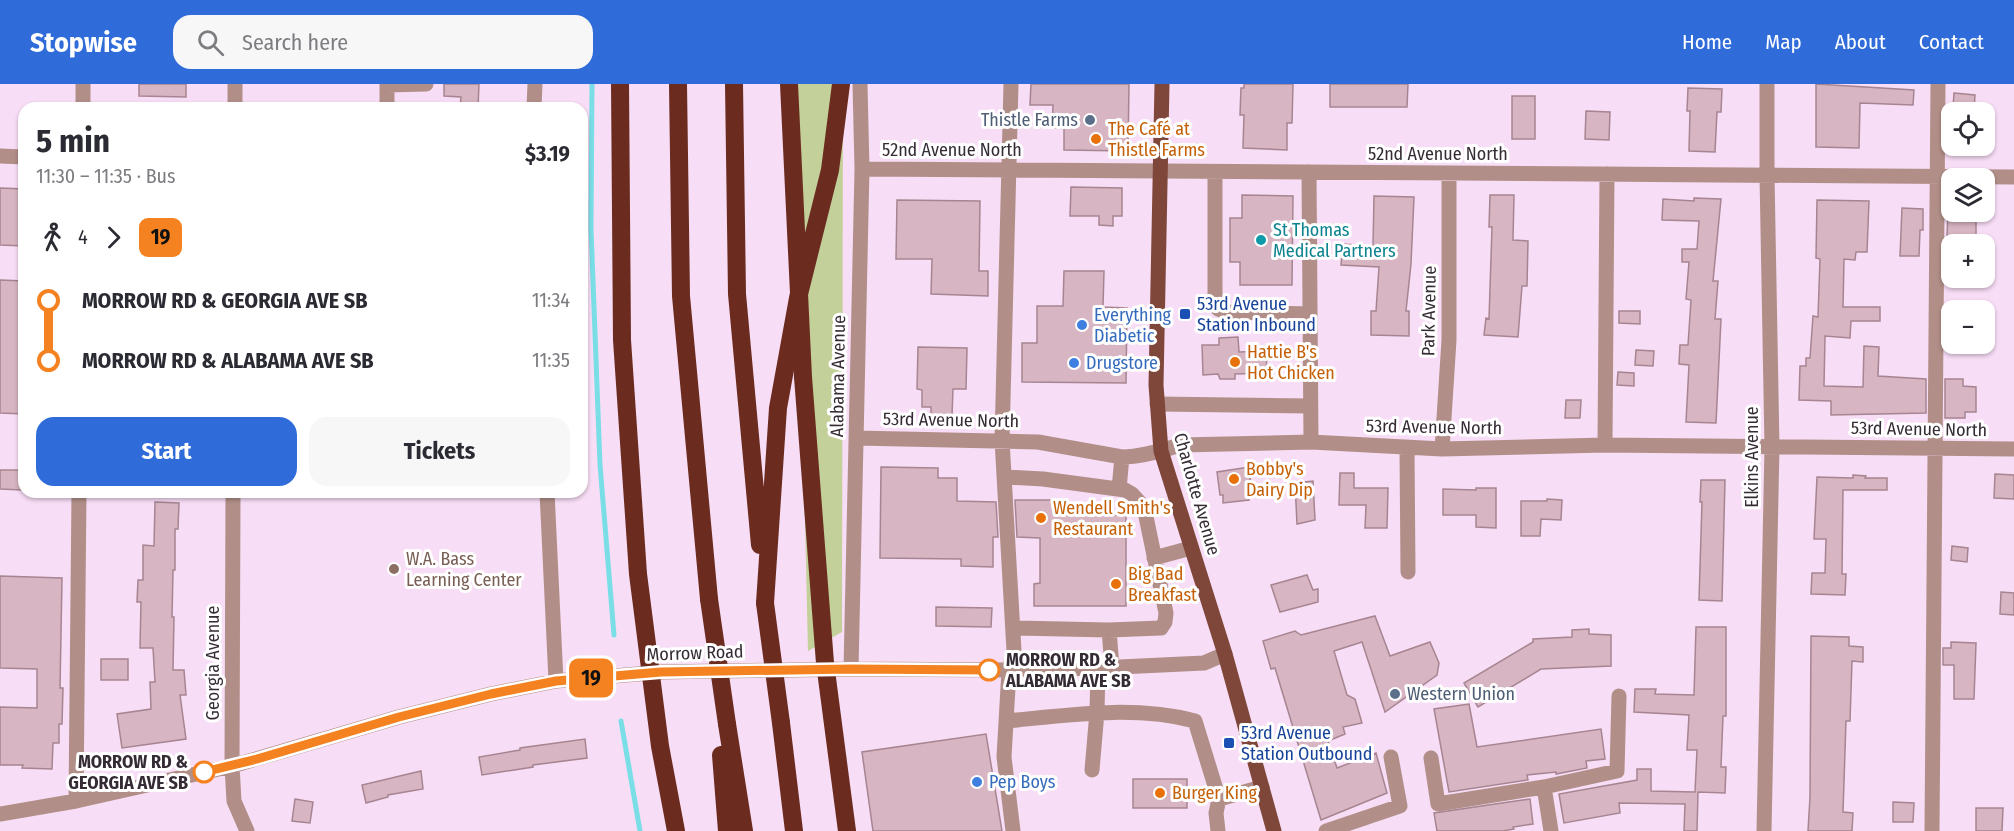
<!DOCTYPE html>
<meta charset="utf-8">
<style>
body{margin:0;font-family:"Fira Sans Condensed",sans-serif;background:#f7f7f7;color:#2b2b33;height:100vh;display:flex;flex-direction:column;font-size:22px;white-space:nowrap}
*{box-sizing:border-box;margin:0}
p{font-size:20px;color:#7c7c81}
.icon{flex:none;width:33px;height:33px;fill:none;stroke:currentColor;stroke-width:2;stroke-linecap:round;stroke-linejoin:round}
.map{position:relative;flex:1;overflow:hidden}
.drawer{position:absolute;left:18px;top:18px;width:570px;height:396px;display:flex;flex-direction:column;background:#fff;border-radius:18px;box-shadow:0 2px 4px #0004}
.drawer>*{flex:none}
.badge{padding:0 12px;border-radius:9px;font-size:21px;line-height:39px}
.controls{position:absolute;left:1941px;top:18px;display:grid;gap:12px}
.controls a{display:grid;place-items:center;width:54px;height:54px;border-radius:12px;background:#fff;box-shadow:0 2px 4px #0004;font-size:30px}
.map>.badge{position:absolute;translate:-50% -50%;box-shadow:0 0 0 3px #fff}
.legs{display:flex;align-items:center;gap:9px;height:66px;padding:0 18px;font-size:20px}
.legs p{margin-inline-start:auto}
.overview{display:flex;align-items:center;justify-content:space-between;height:102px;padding:0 18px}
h1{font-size:33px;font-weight:700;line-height:45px}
.button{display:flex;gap:12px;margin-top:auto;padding:12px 18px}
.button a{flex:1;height:69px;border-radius:18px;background:#2f6cd9;color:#fff;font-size:24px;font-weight:700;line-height:69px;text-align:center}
.button a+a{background:#f7f7f7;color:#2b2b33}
ul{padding:0 18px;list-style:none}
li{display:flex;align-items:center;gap:21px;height:60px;font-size:22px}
li i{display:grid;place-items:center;width:9px;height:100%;margin:0 8px;background:currentColor}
li i::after{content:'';width:15px;height:15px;margin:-8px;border:4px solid;border-radius:50%;background:#fff}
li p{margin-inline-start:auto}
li:first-child i{background:linear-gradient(#0000 50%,currentColor 0)}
li:last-child i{background:linear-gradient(currentColor 50%,#0000 0)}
header{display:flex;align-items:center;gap:36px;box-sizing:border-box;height:84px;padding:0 30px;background:#2f6cd9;color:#fff}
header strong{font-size:28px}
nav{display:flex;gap:33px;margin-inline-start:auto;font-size:21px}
.search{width:420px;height:54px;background:#f7f7f7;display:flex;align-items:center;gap:15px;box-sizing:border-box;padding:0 21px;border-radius:18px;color:#7c7c81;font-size:22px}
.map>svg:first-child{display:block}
.green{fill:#c3d09a}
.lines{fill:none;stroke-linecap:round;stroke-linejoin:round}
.stream{stroke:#7adee7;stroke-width:5}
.building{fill:#d7b5c2;stroke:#a68591;stroke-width:1.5}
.minor{stroke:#b18f88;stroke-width:15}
.major{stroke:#7f473a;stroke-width:15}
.highway{stroke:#6b2c1f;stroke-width:18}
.highway-bridge{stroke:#6b2c1f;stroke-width:18}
.line-1-casing{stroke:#fff;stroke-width:14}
.line-1{stroke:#f58220;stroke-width:9}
.service-dot{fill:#5c6f8a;stroke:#fff;stroke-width:2}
.food-dot{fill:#e8710a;stroke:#fff;stroke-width:2}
.culture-dot{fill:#0f9aa8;stroke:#fff;stroke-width:2}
.transit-dot{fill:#1a4fb4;stroke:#fff;stroke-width:2}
.shop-dot{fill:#3f7fe0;stroke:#fff;stroke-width:2}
.education-dot{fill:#8d6e63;stroke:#fff;stroke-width:2}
.stop-1-dot{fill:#fff;stroke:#f58220;stroke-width:3}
.labels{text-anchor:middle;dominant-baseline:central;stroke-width:6;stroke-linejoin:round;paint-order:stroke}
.service-label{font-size:18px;fill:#4e5e75;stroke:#fff;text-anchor:end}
.food-label{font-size:18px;fill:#c56008;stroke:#fff;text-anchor:start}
.street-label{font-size:18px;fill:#352b34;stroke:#fff}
.culture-label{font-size:18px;fill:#0d838f;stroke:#fff;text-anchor:start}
.transit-label{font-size:18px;fill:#164399;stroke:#fff;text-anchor:start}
.shop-label{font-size:18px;fill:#366cbe;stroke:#fff;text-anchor:start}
.education-label{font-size:18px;fill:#785e54;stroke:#fff;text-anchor:start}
.stop-label{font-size:18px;font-weight:bold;fill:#352b34;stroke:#fff;text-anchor:start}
</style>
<header>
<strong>Stopwise</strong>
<div class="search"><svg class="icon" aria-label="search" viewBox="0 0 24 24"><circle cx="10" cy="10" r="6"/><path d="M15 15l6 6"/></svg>Search here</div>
<nav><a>Home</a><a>Map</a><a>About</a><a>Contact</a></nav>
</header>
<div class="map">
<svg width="2014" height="747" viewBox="0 0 2014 747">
<rect width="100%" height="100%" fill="#f8ddf6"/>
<path class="green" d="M795,0H843L842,548L808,567Z"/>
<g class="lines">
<path class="stream" d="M592,0L591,144L600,381L614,551
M621,637L640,747"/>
</g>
<path class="building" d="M139,0H186V13L139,12Z
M444,0H479L478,24H460L461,13L444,12Z
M1031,0H1129L1128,67L1064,66V44H1052L1053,21H1030Z
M1244,0H1293L1292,39H1287V66L1243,64L1244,31H1240L1241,4H1244Z
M1330,0H1408L1407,23H1330Z
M1816,0L1914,6L1913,21L1860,19L1859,64L1816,63Z
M1688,4L1722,5L1721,28H1717L1715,68L1689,67L1690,27H1687Z
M1954,9L1975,11L1974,26L1953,24Z
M1512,12H1535V55H1512Z
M1586,27L1610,28L1609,56L1585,55Z
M1071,103L1122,104V132H1113V142L1099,141V132H1070Z
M0,104L24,105V162L0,161Z
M1242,111L1293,112L1292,201H1240V178H1230V134H1242Z
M1490,111H1514L1513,156L1528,157L1527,202H1522L1518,253L1484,251L1486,234L1489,235L1492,143H1489Z
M1374,112L1414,113L1411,180L1406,227H1409V252L1371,251V227H1376L1379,183L1341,181L1343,160L1373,162Z
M1694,114L1721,115L1713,197H1718L1715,235H1721L1716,339L1686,338L1689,281L1679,280L1680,261H1688L1691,216L1686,215L1689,178H1682V165H1697L1699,137L1662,136L1663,115L1694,117Z
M897,116L980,117L979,187H988V212L931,210L932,175H896Z
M1817,116L1869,117L1867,168H1856L1855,176L1844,175L1843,223H1880V237H1851L1850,254L1825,252L1824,302L1863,303L1864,262L1879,263L1878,292L1926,295V329L1831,331V317L1799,316L1800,282H1806V274H1810L1813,232L1818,233L1820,175L1816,174Z
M1902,124L1923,125V146H1920L1919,172H1900Z
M1948,128H1976V153L1947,152Z
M1064,187H1104L1103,223L1127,224L1126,299L1022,298V259H1037V222H1063Z
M0,196L24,197V330L0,329Z
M1619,227H1640V240L1619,239Z
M1238,253L1239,268L1266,267L1267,289L1235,290V295H1220L1218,290L1203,291L1202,261H1219V254Z
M918,263L967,264L966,305H953L952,332H931V323H922V306L917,305Z
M1636,266L1654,267L1653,282L1635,281Z
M1618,288L1634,289V302L1617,301Z
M1945,295H1963V302L1976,303V328H1965V334H1945Z
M1566,316H1581L1580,334H1565Z
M881,383L938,384V394H957V417L996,418L998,453H993V483L961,482V475L880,474Z
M1249,383L1251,402L1246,406L1249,416L1223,419V411H1220L1217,388Z
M0,386H23L22,406L0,405Z
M1340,389H1354V404H1388L1387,444H1365L1366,421H1339Z
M1995,390L2014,391V415L1994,414Z
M1853,391L1866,392L1865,394H1887V406H1843L1842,490H1846L1845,511L1811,510L1812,489H1825L1826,455H1814L1817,393L1853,394Z
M1701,396H1725L1722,517L1699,516L1702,418H1700Z
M1313,397L1315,436L1297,440L1295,399Z
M1476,404H1496V444L1476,443V431H1443V405L1476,406Z
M1547,415L1562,416L1561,436L1541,435L1540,452H1521V417H1547Z
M1015,416H1057V431H1126V522H1034V500L1040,499V454L1017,453Z
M155,418L179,419L178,445H175V486H173L172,533H174L173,586H184L186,611H180L186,655L122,664L117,630L151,625L150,598H155L153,564H140L141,518H137L138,496H143V461L154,462Z
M1952,462L1968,464L1967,478L1951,476Z
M1307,491L1313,506L1318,505V518L1280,528L1271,501Z
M0,492L62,494L60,604H63L62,640H59V659H53L52,685L22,684L23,681H0V623L37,624V585L0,584Z
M2001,508L2014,509V531L2000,530Z
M936,523L992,524L991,543L936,542Z
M1375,532L1390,572L1430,558L1439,579L1437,591L1385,628L1362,558L1334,567L1347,611L1355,615L1362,639L1343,643L1345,650L1328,657L1337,684L1376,669L1387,709L1321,736L1275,584L1271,585L1263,557L1295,547L1301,551Z
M1696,543H1726V632H1723L1721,683H1726L1725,709L1698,708L1697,747H1684L1685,720L1619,719L1620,729L1564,739L1559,710L1637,696V685H1651V707L1695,708L1697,666H1687L1689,631L1634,628L1635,605H1656L1655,610L1694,611Z
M1589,545V550L1611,551V582L1541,585L1478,623L1464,599L1533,558V555L1572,553V546Z
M1811,552L1849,553V562L1863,563V578L1852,577L1850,637H1846L1843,728L1853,729L1852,747H1808L1810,713Z
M1951,558L1976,559L1974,615H1954V581H1943V564H1951Z
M101,575H128V596H101Z
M1469,620L1477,663L1601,645L1605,675L1586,677L1587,684L1556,690V688L1527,691L1528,696L1449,708L1434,625Z
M986,650L1002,747H873L862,668Z
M585,655L587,674L533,681V683L482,691L479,673L520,666V664Z
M421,687L423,705L388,711V713L366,719L362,701Z
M1133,695H1187V724H1133Z
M295,715L313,718L310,739L292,737Z
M1530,715L1533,740L1513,743L1514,745L1503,747H1437L1434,729Z
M1893,718L1914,719L1913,738H1893Z
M1976,724H2003L2002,747H1976Z"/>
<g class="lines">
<path class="minor" d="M1011,0L1002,356L1014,567L1009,586L1004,673L1013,747
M387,1L426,0
M83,24V0
M235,24V0
M387,24V0
M534,24L535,0
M0,72L24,73
M862,85L2014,93
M1215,88V218L1218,225L1226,228L1310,230
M1309,88L1311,358
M1157,320L1310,322
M856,354L1038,358L1122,373C1141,373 1161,367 1180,361L1311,358L1442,365L1605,361L2014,365
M1605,361L1607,90
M1407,364L1408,488
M1442,365L1449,256V90
M1005,393L1043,395L1125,406L1132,410L1144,423L1166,529L1165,538L1161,544L1109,546L1014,544
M1119,405L1122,373
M233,408L232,682L234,717L247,747
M547,408L556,597
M1154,474L1191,464
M1109,546L1112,583
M851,585L862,85L860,0
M1007,637C1069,631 1134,621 1195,637L1219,715L1262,703
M1431,674L1438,720L1544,703
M1092,686L1097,628L1098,584
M76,717L79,408
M0,730L76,717L232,682L399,633L491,610L556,597L661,588L851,585L1009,586L1098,584L1204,579L1225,570
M1218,747L1216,729L1219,715
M1326,747L1400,722L1391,673
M1551,747L1544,703L1617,687L1619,612
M1764,747L1772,363L1767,91V0
M1932,747L1938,0"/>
<path class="major" d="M1162,0L1156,301L1161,367L1225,570L1274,747"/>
<path class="highway" d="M678,0L681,212L709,515
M734,0L737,210L760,461
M765,519L778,324L798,214L830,86L841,0
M781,639L794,747
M727,640L744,747
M721,671L727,747"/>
<path class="highway-bridge" d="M620,0L622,256L638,490L660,662L676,747
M789,0L803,293L825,579L847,747
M709,515L727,640
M765,519L781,639"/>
</g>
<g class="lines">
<defs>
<path id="line-1" d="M204,688L257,675L399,633L491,610L556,597L661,588L851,585L989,586"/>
</defs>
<use href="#line-1" class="line-1-casing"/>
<use href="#line-1" class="line-1"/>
</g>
<g class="service-dot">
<circle cx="1090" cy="36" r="6"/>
<circle cx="1395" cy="610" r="6"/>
</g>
<g class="food-dot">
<circle cx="1096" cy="55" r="6"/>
<circle cx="1235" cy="278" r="6"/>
<circle cx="1234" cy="395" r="6"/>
<circle cx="1041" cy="434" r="6"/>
<circle cx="1116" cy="500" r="6"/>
<circle cx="1160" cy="709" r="6"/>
</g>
<circle class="culture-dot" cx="1261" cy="156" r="6"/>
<g class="transit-dot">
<rect x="1179" y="224" width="12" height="12" rx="3"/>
<rect x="1223" y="653" width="12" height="12" rx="3"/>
</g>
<g class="shop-dot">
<circle cx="1082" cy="241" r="6"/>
<circle cx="1074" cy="279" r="6"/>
<circle cx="977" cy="698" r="6"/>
</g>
<circle class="education-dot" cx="394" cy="485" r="6"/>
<g class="stop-1-dot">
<circle cx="989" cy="586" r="10"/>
<circle cx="204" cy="688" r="10"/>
</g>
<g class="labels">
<g class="service-label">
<text x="1078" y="36">Thistle Farms</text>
<text x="1407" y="610" text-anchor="start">Western Union</text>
</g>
<g class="food-label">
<text x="1108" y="45">The Café at<tspan x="1108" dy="21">Thistle Farms</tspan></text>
<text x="1247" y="268">Hattie B's<tspan x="1247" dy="21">Hot Chicken</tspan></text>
<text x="1246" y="385">Bobby's<tspan x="1246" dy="21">Dairy Dip</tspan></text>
<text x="1053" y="424">Wendell Smith's<tspan x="1053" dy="21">Restaurant</tspan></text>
<text x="1128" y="490">Big Bad<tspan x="1128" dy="21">Breakfast</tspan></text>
<text x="1172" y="709">Burger King</text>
</g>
<g class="street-label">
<text x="952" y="66">52nd Avenue North</text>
<text x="1438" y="70">52nd Avenue North</text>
<text transform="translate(1429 227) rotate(-89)">Park Avenue</text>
<text transform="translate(838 292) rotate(-89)">Alabama Avenue</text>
<text transform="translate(951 336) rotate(1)">53rd Avenue North</text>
<text transform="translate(1434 343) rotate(1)">53rd Avenue North</text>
<text transform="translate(1919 345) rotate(1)">53rd Avenue North</text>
<text transform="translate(1752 373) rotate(-90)">Elkins Avenue</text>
<text transform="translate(1197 410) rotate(74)">Charlotte Avenue</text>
<text transform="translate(695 569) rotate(-2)">Morrow Road</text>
<text transform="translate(213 579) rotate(-90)">Georgia Avenue</text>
</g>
<g class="culture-label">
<text x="1273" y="146">St Thomas<tspan x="1273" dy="21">Medical Partners</tspan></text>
</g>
<g class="transit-label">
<text x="1197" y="220">53rd Avenue<tspan x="1197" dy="21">Station Inbound</tspan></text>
<text x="1241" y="649">53rd Avenue<tspan x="1241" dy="21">Station Outbound</tspan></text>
</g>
<g class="shop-label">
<text x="1094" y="231">Everything<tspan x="1094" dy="21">Diabetic</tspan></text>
<text x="1086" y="279">Drugstore</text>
<text x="989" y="698">Pep Boys</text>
</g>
<g class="education-label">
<text x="406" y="475">W.A. Bass<tspan x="406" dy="21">Learning Center</tspan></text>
</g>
<g class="stop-label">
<text x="1006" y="576">MORROW RD &amp;<tspan x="1006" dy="21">ALABAMA AVE SB</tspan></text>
<text x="188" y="678" text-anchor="end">MORROW RD &amp;<tspan x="188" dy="21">GEORGIA AVE SB</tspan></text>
</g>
</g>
</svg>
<div class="controls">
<a><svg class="icon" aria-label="locate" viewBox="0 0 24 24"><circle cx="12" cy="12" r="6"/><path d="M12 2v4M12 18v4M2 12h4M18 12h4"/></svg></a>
<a><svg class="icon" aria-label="layers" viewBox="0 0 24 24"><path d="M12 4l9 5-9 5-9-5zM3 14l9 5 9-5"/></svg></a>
<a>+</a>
<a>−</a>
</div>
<b class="badge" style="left:591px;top:594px;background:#f58220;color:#111">19</b>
<section class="drawer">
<div class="overview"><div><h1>5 min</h1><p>11:30 – 11:35 · Bus</p></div><b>$3.19</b></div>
<div class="legs"><svg class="icon" aria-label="walk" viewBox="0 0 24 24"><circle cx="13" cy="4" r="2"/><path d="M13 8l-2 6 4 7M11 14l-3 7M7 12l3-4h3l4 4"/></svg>4<svg class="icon" aria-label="forward" viewBox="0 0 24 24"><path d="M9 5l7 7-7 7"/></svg><b class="badge" style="background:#f58220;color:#111">19</b></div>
<ul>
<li><i style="color:#f58220"></i><b>MORROW RD &amp; GEORGIA AVE SB</b><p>11:34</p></li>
<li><i style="color:#f58220"></i><b>MORROW RD &amp; ALABAMA AVE SB</b><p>11:35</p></li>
</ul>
<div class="button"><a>Start</a><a>Tickets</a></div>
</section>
</div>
